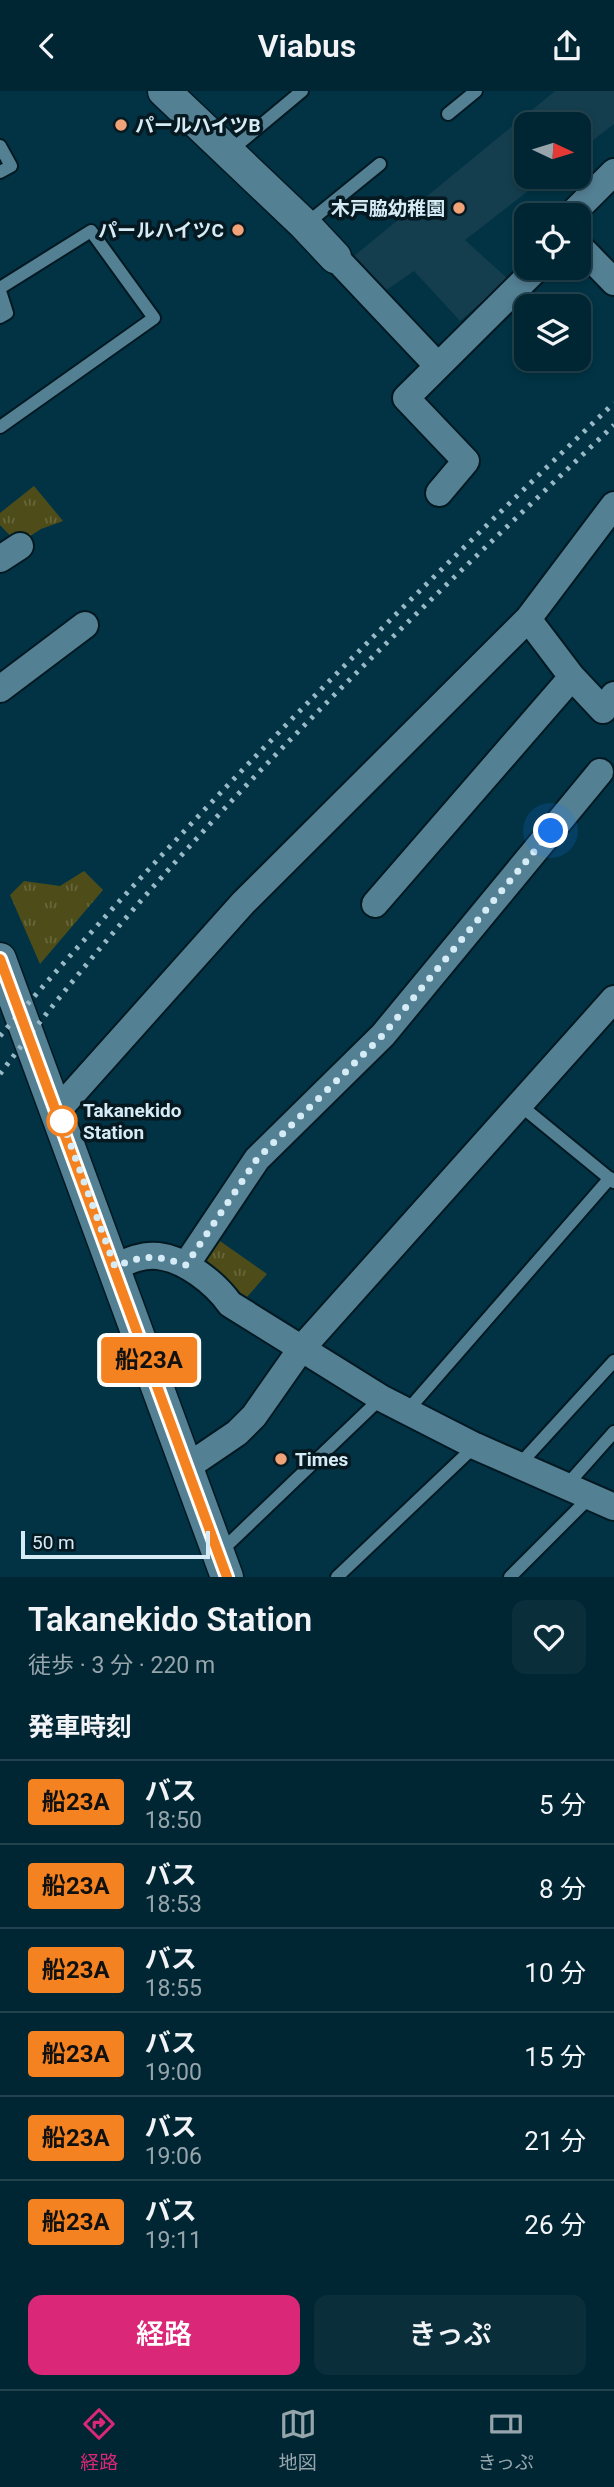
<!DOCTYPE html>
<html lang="ja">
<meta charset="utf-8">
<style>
body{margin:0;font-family:Roboto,"Noto Sans JP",sans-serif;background:#0b2e3b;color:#f1f3f6;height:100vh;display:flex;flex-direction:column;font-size:26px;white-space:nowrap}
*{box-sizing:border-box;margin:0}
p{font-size:23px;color:#96a5ac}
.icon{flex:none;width:38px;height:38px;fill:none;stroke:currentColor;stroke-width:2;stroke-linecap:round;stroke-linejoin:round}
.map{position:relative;height:1486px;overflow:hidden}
.drawer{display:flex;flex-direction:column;background:#012633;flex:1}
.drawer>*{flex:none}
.badge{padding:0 14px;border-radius:5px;font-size:24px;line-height:46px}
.needle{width:46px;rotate:94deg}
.controls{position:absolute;left:514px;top:21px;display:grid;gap:14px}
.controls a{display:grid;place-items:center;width:77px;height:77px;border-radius:14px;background:#012633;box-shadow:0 4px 10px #0003,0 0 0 2px #23434e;font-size:35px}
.scale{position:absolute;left:21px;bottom:18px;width:189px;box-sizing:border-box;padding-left:7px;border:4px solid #d5ecf7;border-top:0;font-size:19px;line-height:24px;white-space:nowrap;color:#d5ecf7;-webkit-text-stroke:5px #061820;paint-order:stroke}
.you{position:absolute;width:35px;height:35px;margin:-18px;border:5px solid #fff;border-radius:50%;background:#1a73e8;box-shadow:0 0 0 10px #1a73e833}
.map>.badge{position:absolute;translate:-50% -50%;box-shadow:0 0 0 4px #fff}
h2{padding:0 28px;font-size:26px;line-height:63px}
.round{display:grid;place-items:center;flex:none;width:74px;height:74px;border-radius:14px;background:#0b2e3b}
.head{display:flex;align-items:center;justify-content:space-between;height:119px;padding:0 28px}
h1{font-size:33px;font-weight:600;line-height:52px}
.primary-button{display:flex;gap:14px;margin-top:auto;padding:14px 28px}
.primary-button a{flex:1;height:80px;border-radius:14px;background:#db2777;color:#fff;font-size:28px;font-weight:600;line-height:80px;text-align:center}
.primary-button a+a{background:#0b2e3b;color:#f1f3f6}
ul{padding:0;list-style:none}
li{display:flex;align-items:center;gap:21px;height:84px;padding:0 28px;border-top:2px solid #23434e}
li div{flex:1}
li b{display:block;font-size:26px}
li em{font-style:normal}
li .badge{min-width:77px;font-weight:700;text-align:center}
header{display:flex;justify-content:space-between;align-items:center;height:91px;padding:0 28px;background:#012633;font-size:32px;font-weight:600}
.dock{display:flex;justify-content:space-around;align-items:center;height:98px;border-top:2px solid #23434e;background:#012633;font-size:19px;color:#96a5ac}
.dock a{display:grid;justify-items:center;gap:4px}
.dock .active{color:#db2777}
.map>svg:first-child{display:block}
.built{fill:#143e4e}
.park{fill:url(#park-tufts)}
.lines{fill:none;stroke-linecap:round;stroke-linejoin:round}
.service-casing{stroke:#031922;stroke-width:16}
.minor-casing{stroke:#031922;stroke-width:30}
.tertiary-casing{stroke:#031922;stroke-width:35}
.service{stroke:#548094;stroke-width:12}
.minor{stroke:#548094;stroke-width:26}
.tertiary{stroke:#548094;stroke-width:32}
.rail{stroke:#9ab9c6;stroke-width:5;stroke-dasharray:3.5 7;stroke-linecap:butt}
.line-casing{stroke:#fff;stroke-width:16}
.line{stroke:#f58220;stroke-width:10}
.walk{stroke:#d5ecf7;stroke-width:7;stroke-dasharray:0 12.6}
.poi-dot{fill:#f0a279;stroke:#061820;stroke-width:2.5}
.stop-dot{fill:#fff;stroke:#f58220;stroke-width:3.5}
.labels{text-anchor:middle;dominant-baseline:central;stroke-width:7;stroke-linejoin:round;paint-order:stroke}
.poi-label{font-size:19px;font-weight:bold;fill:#d5ecf7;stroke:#061820;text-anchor:start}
.stop-label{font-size:19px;font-weight:bold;fill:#d5ecf7;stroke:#061820;text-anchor:start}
</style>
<header><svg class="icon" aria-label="back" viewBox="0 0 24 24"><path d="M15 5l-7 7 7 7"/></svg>Viabus<svg class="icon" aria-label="share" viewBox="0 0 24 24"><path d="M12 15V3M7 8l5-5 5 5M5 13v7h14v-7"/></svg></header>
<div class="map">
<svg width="614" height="1486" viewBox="0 0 614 1486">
<defs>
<pattern id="park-tufts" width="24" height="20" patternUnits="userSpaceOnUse" patternTransform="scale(1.75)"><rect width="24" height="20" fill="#4e4d1a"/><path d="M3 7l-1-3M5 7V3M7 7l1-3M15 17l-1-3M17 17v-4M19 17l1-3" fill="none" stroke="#67673c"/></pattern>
</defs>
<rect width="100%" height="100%" fill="#013344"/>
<path class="built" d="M555,0H614V33L579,60V33H527V86H546L465,149L508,188L460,230L414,180L385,200L354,165Z"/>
<path class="park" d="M34,395L63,430L41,438L18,453L0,434V422Z
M84,780L103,799L40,873L10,804L24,790L60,795Z
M217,1148L267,1183L247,1206L216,1186L206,1168Z"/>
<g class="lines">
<defs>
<path id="service" d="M448,23L476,0
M0,55L11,75L0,81
M230,60L302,0
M305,134L380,73
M0,197L91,140L154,227L0,336
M0,200L7,222L0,226
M520,1014L614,1091
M407,1320L610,1087
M519,1374L614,1270
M566,1395L614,1341
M219,1462L381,1307
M337,1486L475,1355
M510,1486L590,1406"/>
<path id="minor" d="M571,124L614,81
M579,155L614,191
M335,166L437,274
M439,402L466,370L406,307L537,177
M0,468L20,455
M528,528L572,586L603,619L614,604
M0,598L85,534
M375,813L572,586
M58,1019L243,812L528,528L614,414
M186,1174L257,1068L383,944L600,681
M115,1176C128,1170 143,1163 158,1165C185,1168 215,1192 230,1213L381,1307L475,1355L614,1416
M187,1376L237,1342L254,1325L301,1258L614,908"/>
<path id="tertiary" d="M164,0L305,134L335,166
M0,868L227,1486"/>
</defs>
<use href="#service" class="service-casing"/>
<use href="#minor" class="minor-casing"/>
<use href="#tertiary" class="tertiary-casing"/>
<use href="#service" class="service"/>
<use href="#minor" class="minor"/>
<use href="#tertiary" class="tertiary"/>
<path class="rail" d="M0,945C192,721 401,515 614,312
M0,983C178,745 398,539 614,334"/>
</g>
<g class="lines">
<defs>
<path id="line" d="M0,868L227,1486"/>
</defs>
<use href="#line" class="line-casing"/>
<use href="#line" class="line"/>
<path class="walk" d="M62,1030L58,1019L115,1176C144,1163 156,1164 186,1174L257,1068L383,944L551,740"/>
</g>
<g class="poi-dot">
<circle cx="121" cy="34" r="7"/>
<circle cx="459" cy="117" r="7"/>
<circle cx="238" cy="139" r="7"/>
<circle cx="281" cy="1368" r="7"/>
</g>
<circle class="stop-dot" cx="62" cy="1030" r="14"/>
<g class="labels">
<g class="poi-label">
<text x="135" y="34">パールハイツB</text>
<text x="445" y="117" text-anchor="end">木戸脇幼稚園</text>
<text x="224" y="139" text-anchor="end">パールハイツC</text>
<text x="295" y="1368">Times</text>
</g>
<g class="stop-label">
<text x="83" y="1019">Takanekido<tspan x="83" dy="22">Station</tspan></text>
</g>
</g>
</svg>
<div class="controls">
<a><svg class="needle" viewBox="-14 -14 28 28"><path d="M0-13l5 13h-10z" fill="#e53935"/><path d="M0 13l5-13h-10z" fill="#96a5ac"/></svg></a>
<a><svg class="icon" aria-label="locate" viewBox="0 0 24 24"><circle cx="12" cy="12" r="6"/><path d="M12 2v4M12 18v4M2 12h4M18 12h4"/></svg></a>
<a><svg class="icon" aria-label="layers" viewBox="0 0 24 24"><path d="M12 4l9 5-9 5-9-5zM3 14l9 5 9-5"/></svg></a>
</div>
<div class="scale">50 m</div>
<div class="you" style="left:551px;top:740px"></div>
<b class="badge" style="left:149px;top:1269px;background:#f58220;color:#111">船23A</b>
</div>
<section class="drawer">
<div class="head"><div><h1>Takanekido Station</h1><p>徒歩 · 3 分 · 220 m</p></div><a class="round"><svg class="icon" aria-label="heart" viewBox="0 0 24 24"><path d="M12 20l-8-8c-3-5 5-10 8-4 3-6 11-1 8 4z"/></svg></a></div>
<h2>発車時刻</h2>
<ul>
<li><span class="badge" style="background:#f58220;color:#111">船23A</span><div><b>バス</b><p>18:50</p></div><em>5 分</em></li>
<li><span class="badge" style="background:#f58220;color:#111">船23A</span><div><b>バス</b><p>18:53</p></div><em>8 分</em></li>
<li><span class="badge" style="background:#f58220;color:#111">船23A</span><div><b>バス</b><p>18:55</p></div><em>10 分</em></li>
<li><span class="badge" style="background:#f58220;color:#111">船23A</span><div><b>バス</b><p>19:00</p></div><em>15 分</em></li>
<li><span class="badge" style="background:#f58220;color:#111">船23A</span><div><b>バス</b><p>19:06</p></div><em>21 分</em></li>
<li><span class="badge" style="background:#f58220;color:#111">船23A</span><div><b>バス</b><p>19:11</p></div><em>26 分</em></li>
</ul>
<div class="primary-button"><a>経路</a><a>きっぷ</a></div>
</section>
<nav class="dock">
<a class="active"><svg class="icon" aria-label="directions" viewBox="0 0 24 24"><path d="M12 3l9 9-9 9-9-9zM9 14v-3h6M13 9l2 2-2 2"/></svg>経路</a>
<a><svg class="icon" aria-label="map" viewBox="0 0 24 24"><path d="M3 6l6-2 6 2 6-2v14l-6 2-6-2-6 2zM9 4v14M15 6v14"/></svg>地図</a>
<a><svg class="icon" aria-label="tickets" viewBox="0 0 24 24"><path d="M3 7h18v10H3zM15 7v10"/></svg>きっぷ</a>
</nav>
